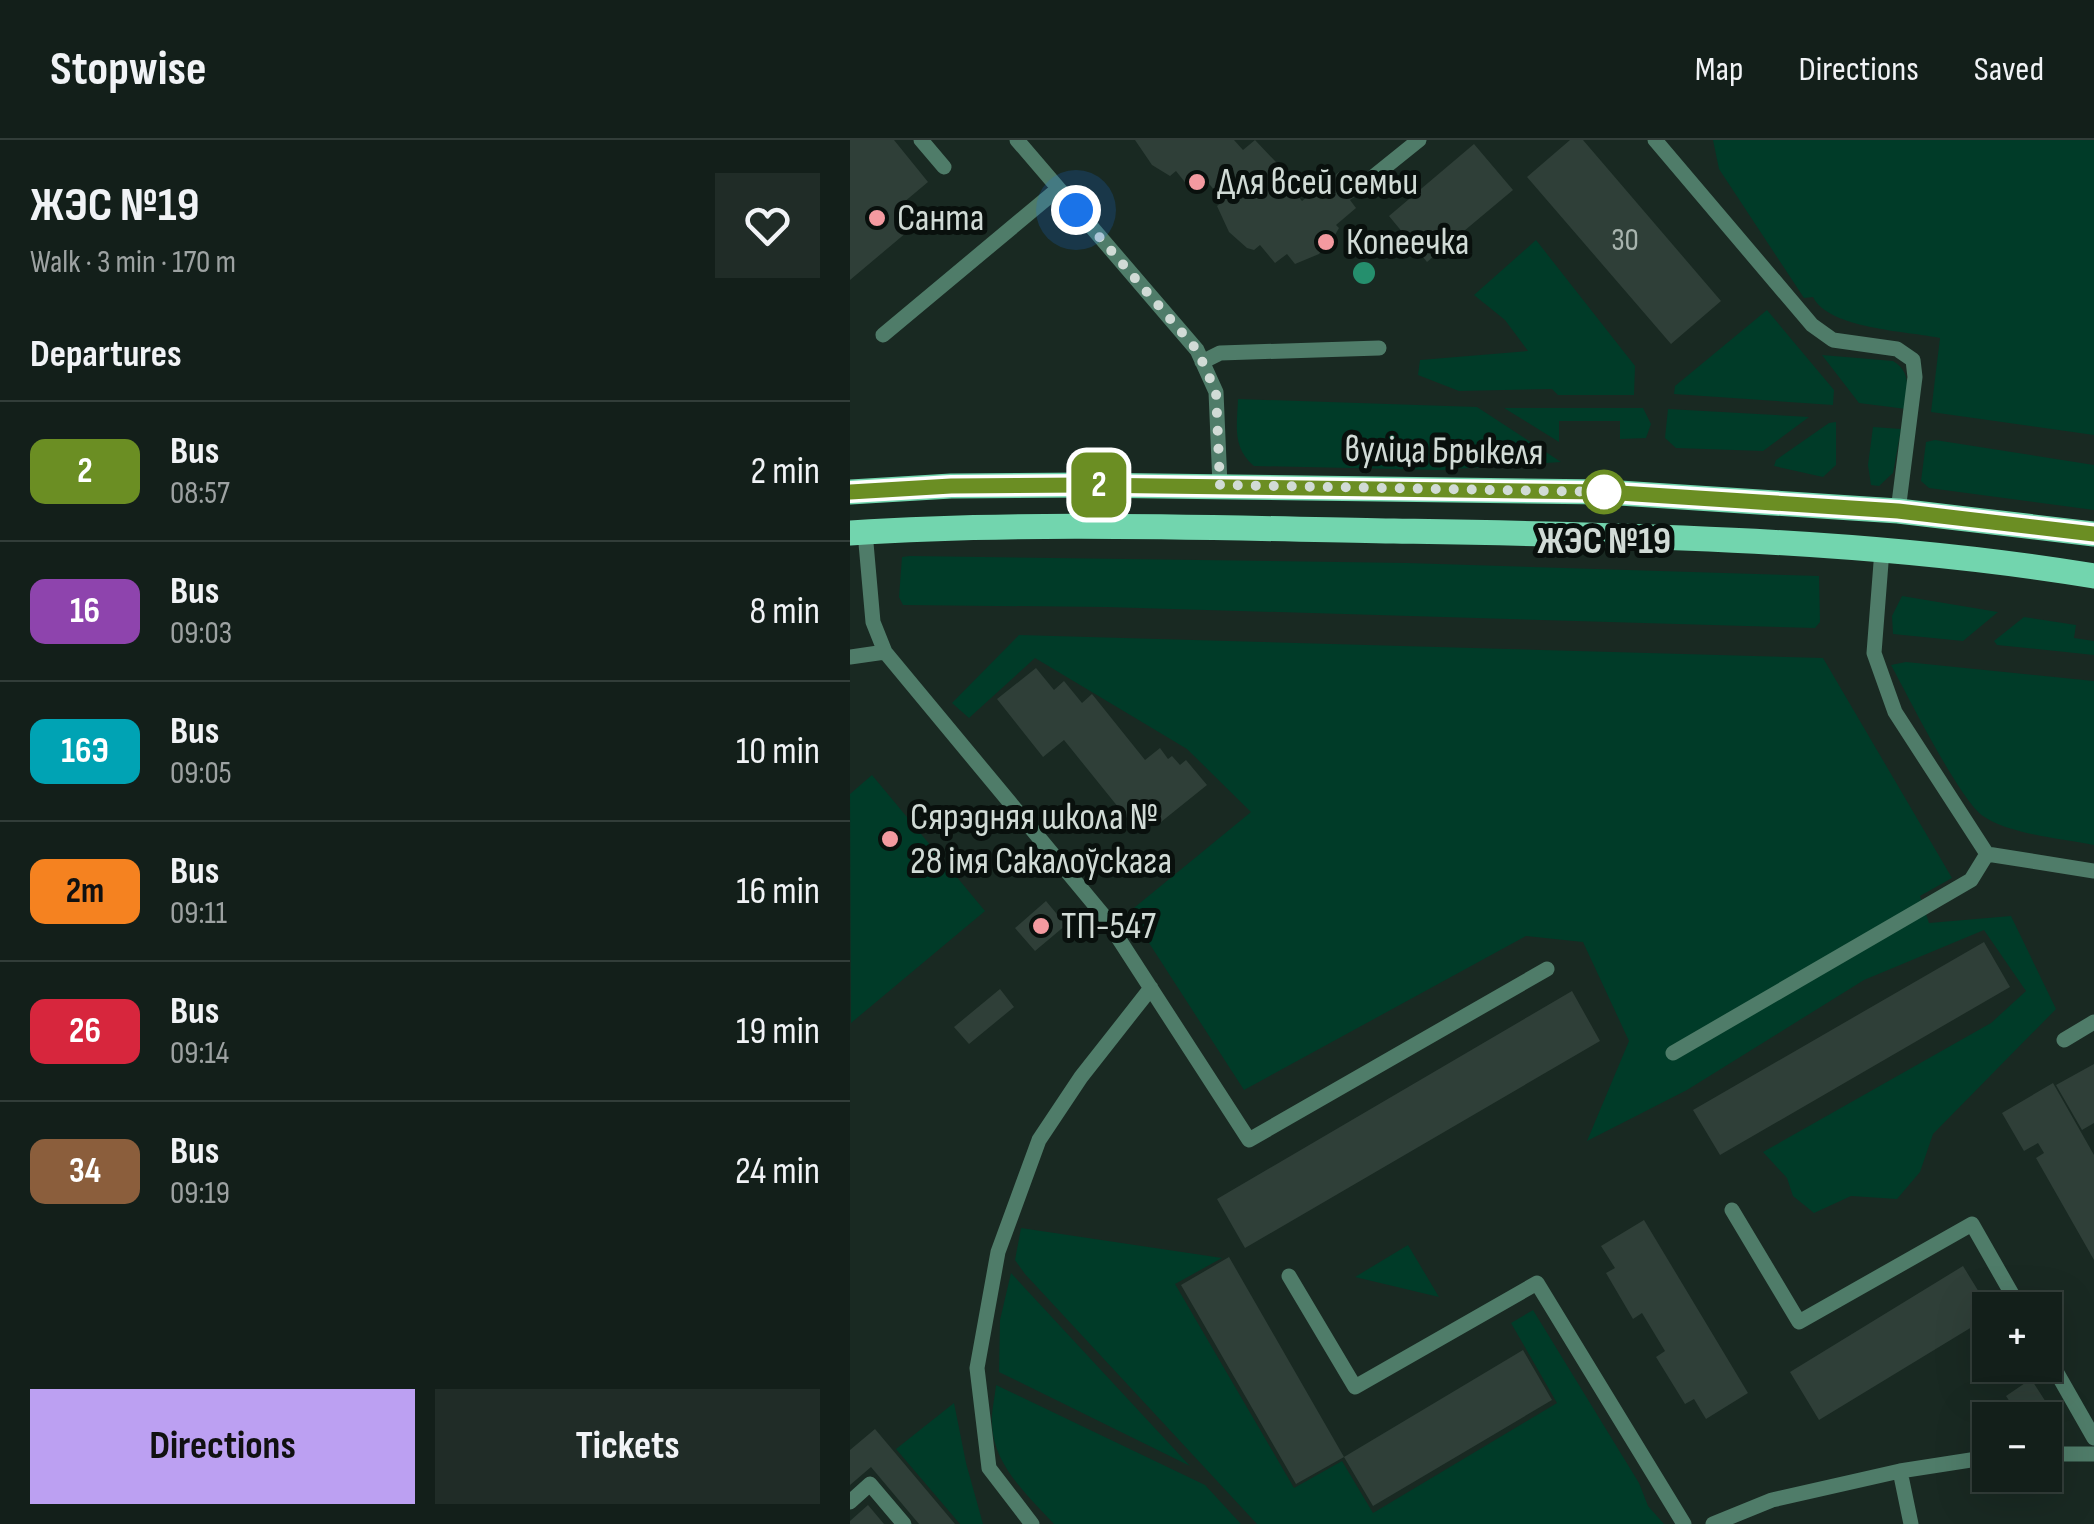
<!DOCTYPE html>
<meta charset="utf-8">
<style>
body{margin:0;font-family:"Sofia Sans Condensed",sans-serif;background:#202c27;color:#f1f3f6;height:100vh;display:flex;flex-direction:column;font-size:38px;white-space:nowrap}
*{box-sizing:border-box;margin:0}
p{font-size:32px;color:#9da2a2}
.icon{flex:none;width:55px;height:55px;fill:none;stroke:currentColor;stroke-width:2;stroke-linecap:round;stroke-linejoin:round}
.map{position:relative;flex:1;overflow:hidden}
.drawer{display:flex;flex-direction:column;background:#131f1a;width:850px}
.drawer>*{flex:none}
.badge{padding:0 20px;border-radius:15px;font-size:35px;line-height:65px}
.tools{position:absolute;left:1122px;top:1152px;display:grid;gap:20px}
.tools a{display:grid;place-items:center;width:90px;height:90px;border-radius:0px;background:#131f1a;box-shadow:0 10px 40px #0002,0 0 0 2px #323d39;font-size:50px}
.you{position:absolute;width:50px;height:50px;margin:-25px;border:8px solid #fff;border-radius:50%;background:#1a73e8;box-shadow:0 0 0 15px #1a73e833}
.map>.badge{position:absolute;translate:-50% -50%;box-shadow:0 0 0 5px #fff}
h2{padding:0 30px;font-size:38px;line-height:90px}
.round{display:grid;place-items:center;flex:none;width:105px;height:105px;border-radius:0px;background:#202c27}
.headline{display:flex;align-items:center;justify-content:space-between;height:170px;padding:0 30px}
h1{font-size:48px;font-weight:700;line-height:75px}
.button{display:flex;gap:20px;margin-top:auto;padding:20px 30px}
.button a{flex:1;height:115px;border-radius:0px;background:#bca0f2;color:#111;font-size:40px;font-weight:700;line-height:115px;text-align:center}
.button a+a{background:#202c27;color:#f1f3f6}
ul{padding:0;list-style:none}
li{display:flex;align-items:center;gap:30px;height:140px;padding:0 30px;border-top:2px solid #323d39}
li div{flex:1}
li b{display:block;font-size:38px}
li em{font-style:normal}
li .badge{min-width:110px;font-weight:700;text-align:center}
header{display:flex;align-items:center;gap:60px;box-sizing:border-box;height:140px;padding:0 50px;background:#131f1a;border-bottom:2px solid #323d39}
header strong{font-size:48px}
nav{display:flex;gap:55px;margin-inline-start:auto;font-size:35px}
main{display:flex;flex:1;min-height:0}
.map>svg:first-child{display:block}
.green{fill:#003b28}
.building{fill:#2f3f38}
.lines{fill:none;stroke-linecap:round;stroke-linejoin:round}
.lane{stroke:#4f7c69;stroke-width:15}
.primary{stroke:#72d5ae;stroke-width:25}
.tree{fill:#258f6d}
.line-casing{stroke:#fff;stroke-width:22}
.line{stroke:#6b8e23;stroke-width:15}
.walk{stroke:#d1dbd6;stroke-width:10;stroke-dasharray:0 18}
.poi-dot{fill:#f49aa0;stroke:#09100d;stroke-width:4}
.stop-dot{fill:#fff;stroke:#6b8e23;stroke-width:5}
.labels{text-anchor:middle;dominant-baseline:central;stroke-width:10;stroke-linejoin:round;paint-order:stroke}
.number-label{font-size:32px;fill:#a8b4ae}
.poi-label{font-size:38px;fill:#d1dbd6;stroke:#09100d;text-anchor:start}
.street-label{font-size:38px;fill:#d1dbd6;stroke:#09100d}
.stop-label{font-size:38px;font-weight:bold;fill:#d1dbd6;stroke:#09100d}
</style>
<header>
<strong>Stopwise</strong>
<nav><a>Map</a><a>Directions</a><a>Saved</a></nav>
</header>
<main>
<section class="drawer">
<div class="headline"><div><h1>ЖЭС №19</h1><p>Walk · 3 min · 170 m</p></div><a class="round"><svg class="icon" aria-label="heart" viewBox="0 0 24 24"><path d="M12 20l-8-8c-3-5 5-10 8-4 3-6 11-1 8 4z"/></svg></a></div>
<h2>Departures</h2>
<ul>
<li><span class="badge" style="background:#6b8e23;color:#fff">2</span><div><b>Bus</b><p>08:57</p></div><em>2 min</em></li>
<li><span class="badge" style="background:#8e44ad;color:#fff">16</span><div><b>Bus</b><p>09:03</p></div><em>8 min</em></li>
<li><span class="badge" style="background:#00a3b4;color:#fff">16Э</span><div><b>Bus</b><p>09:05</p></div><em>10 min</em></li>
<li><span class="badge" style="background:#f58220;color:#111">2т</span><div><b>Bus</b><p>09:11</p></div><em>16 min</em></li>
<li><span class="badge" style="background:#d7263d;color:#fff">26</span><div><b>Bus</b><p>09:14</p></div><em>19 min</em></li>
<li><span class="badge" style="background:#8b5e3c;color:#fff">34</span><div><b>Bus</b><p>09:19</p></div><em>24 min</em></li>
</ul>
<div class="button"><a>Directions</a><a>Tickets</a></div>
</section>
<div class="map">
<svg width="1244" height="1384" viewBox="0 0 1244 1384">
<rect width="100%" height="100%" fill="#192922"/>
<path class="green" d="M863,0H1244V295L1081,272L1090,198C1057,191 979,189 963,157L954,158L869,29Z
M686,100L785,226L784,255H708L702,249L609,251L568,235L570,220L678,211L655,180L624,155Z
M917,170L984,250L983,265L824,254L825,246Z
M972,215L1043,221C1062,232 1057,250 1056,269L1009,263Z
M388,259L627,267L711,322L591,330L404,326C382,308 387,286 388,259Z
M654,268H793L801,284L796,298L770,299V281H709V302Z
M818,269L959,277L913,311L826,308L815,298Z
M986,282V325L973,337L924,326L926,320L979,283Z
M1023,287L1051,289L1043,333L1029,346L1021,345L1018,325Z
M1085,300L1244,325V370L1079,348L1071,341L1076,302Z
M60,416L557,423L969,436L970,482L965,488L256,467L53,465L49,457L52,417Z
M1052,456L1148,472L1113,501L1043,494L1042,476Z
M1174,477L1226,485L1224,498L1244,501V515L1147,505L1144,501Z
M169,495L973,518L1102,738L1070,756L1079,783L1161,776L1206,869L1083,994L1070,1032L1047,1059L1001,1056L964,1073L943,1056L937,1038L913,1012L1141,883L1176,851L1134,790L1014,840L837,950L737,1001L779,901L733,802L676,796L394,950L279,772L401,672L337,609L185,518L119,578L102,563Z
M1056,522L1244,541V705C1213,699 1158,694 1133,676C1109,659 1058,556 1041,525Z
M22,635L135,771L1,883L0,654Z
M171,1088L372,1118L325,1144L444,1348L492,1321L523,1373L707,1263L661,1183L683,1170L789,1343L798,1366L814,1384H407L175,1134L165,1120Z
M558,1105L589,1157L505,1137Z
M161,1133L340,1326L149,1232L150,1180Z
M146,1245L355,1345L391,1384H204C178,1356 143,1325 142,1284C141,1272 145,1257 146,1245Z
M104,1263L116,1323L133,1384H110L46,1309Z"/>
<path class="building" d="M0,0H44L78,42L47,68L63,87L0,140Z
M285,0H384L393,10L405,0L443,40L438,44L452,61L489,32L506,56L500,60L506,68L486,85L489,88L485,95L469,114L445,124L437,114L425,123L410,105L404,110L397,108L379,92L367,66L373,61L356,40L342,51L326,31L320,36L302,25Z
M720,0H733L871,161L821,204L677,37Z
M624,4L663,50L577,122L539,76Z
M186,528L204,550L214,541L232,563L242,554L295,620L310,608L318,619L322,616L330,625L336,620L357,645L306,686L295,672L281,683L214,600L193,617L147,559Z
M196,761L216,785L185,811L165,788Z
M1134,802L1160,847L870,1015L843,970Z
M150,849L164,867L119,904L104,887Z
M722,851L750,901L395,1108L367,1059Z
M1244,924V983L1232,990L1206,945Z
M1203,943L1244,1015V1120L1186,1018L1194,1013L1188,1003L1174,1011L1152,973Z
M794,1080L898,1253L856,1279L844,1259L835,1264L806,1217L815,1211L792,1173L783,1179L756,1133L765,1128L751,1106Z
M379,1117L494,1317L446,1344L331,1145Z
M1113,1126L1140,1170V1176L969,1280L940,1232Z
M673,1210L702,1260L523,1366L494,1317Z
M1181,1239L1203,1273L1192,1280H1172L1156,1256Z
M25,1289L105,1384H69L21,1327L0,1345V1310Z
M18,1365L34,1384H0V1381Z"/>
<g class="lines">
<path class="lane" d="M71,0L94,27
M167,0L347,210L366,252L370,345
M805,0L962,185L983,200L1047,209L1063,220L1065,237L1048,371
M513,45L569,0
M33,195L208,49
M352,222L370,213L529,208
M15,392L23,482L35,512L254,776L399,1000L697,829
M1032,410L1024,513L1045,572L1137,714
M0,517L35,512
M1214,900L1244,882
M823,913L1121,740L1137,714L1244,731
M882,1070L949,1182L1122,1084L1171,1170
M439,1136L505,1247L687,1143L834,1384
M1195,1212L1244,1298
M1195,1314H1244
M1050,1331L1061,1384
M0,1362L20,1344L54,1384
M182,1384L139,1328L127,1228L148,1112L189,1000L231,937L301,848
M863,1384L922,1360L1050,1331L1140,1317"/>
<path class="primary" d="M0,352L101,346L234,345L754,352L1048,371L1244,394
M0,393C181,381 363,388 544,391C778,395 1013,398 1244,436"/>
</g>
<circle class="tree" cx="514" cy="133" r="11"/>
<g class="lines">
<defs>
<path id="line" d="M0,352L101,346L234,345L754,352L1048,371L1244,394"/>
</defs>
<use href="#line" class="line-casing"/>
<use href="#line" class="line"/>
<path class="walk" d="M226,70L347,210L366,252L370,345L754,352"/>
</g>
<g class="poi-dot">
<circle cx="347" cy="42" r="10"/>
<circle cx="27" cy="78" r="10"/>
<circle cx="476" cy="102" r="10"/>
<circle cx="40" cy="699" r="10"/>
<circle cx="191" cy="786" r="10"/>
</g>
<circle class="stop-dot" cx="754" cy="352" r="20"/>
<g class="labels">
<g class="number-label">
<text x="775" y="100">30</text>
</g>
<g class="poi-label">
<text x="367" y="42">Для всей семьи</text>
<text x="47" y="78">Санта</text>
<text x="496" y="102">Копеечка</text>
<text x="60" y="677">Сярэдняя школа №<tspan x="60" dy="44">28 імя Сакалоўскага</tspan></text>
<text x="211" y="786">ТП-547</text>
</g>
<g class="street-label">
<text transform="translate(594 311) rotate(1)">вуліца Брыкеля</text>
</g>
<g class="stop-label">
<text x="754" y="401">ЖЭС №19</text>
</g>
</g>
</svg>
<div class="tools">
<a>+</a>
<a>−</a>
</div>
<div class="you" style="left:226px;top:70px"></div>
<b class="badge" style="left:249px;top:345px;background:#6b8e23;color:#fff">2</b>
</div>
</main>
